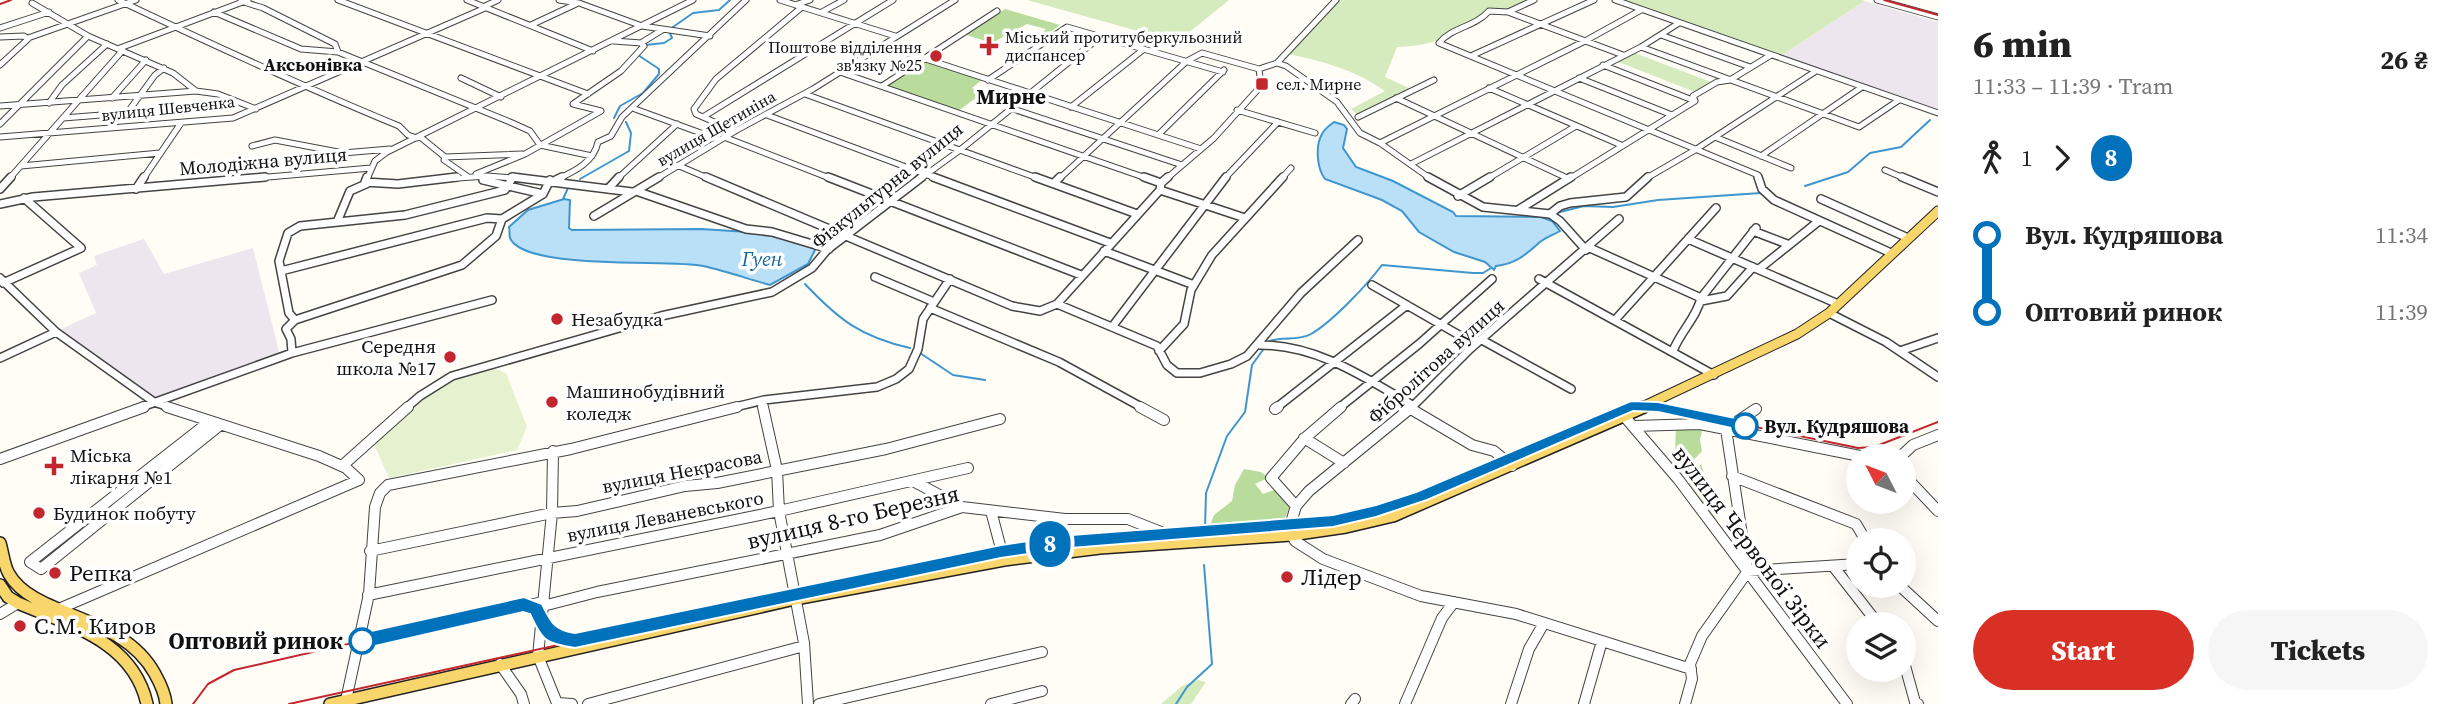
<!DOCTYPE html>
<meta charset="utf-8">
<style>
body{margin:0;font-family:"Source Serif 4",serif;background:#f6f6f6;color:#222;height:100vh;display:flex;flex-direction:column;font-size:26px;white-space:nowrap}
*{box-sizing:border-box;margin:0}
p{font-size:23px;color:#767676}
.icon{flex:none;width:38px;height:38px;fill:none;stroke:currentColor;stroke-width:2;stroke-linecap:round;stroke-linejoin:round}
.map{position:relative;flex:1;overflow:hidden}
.panel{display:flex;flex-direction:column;background:#fff;width:525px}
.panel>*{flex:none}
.badge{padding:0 14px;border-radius:23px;font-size:24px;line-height:46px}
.needle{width:46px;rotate:312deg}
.buttons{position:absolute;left:1846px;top:444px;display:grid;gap:14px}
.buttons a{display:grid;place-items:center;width:70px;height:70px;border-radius:50%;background:#fff;box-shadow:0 7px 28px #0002;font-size:35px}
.map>.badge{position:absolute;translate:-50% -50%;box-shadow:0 0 0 4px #fff}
.legs{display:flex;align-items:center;gap:10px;height:77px;padding:0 35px;font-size:23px}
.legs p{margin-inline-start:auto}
.head{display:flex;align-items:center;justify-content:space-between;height:119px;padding:0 35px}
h1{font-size:38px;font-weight:800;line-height:52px}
.cta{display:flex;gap:14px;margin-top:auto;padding:14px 35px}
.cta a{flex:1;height:80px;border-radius:42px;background:#d93025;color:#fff;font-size:28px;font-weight:800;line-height:80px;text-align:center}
.cta a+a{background:#f6f6f6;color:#222}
ul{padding:0 35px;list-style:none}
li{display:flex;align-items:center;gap:24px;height:77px;font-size:26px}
li i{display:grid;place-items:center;width:10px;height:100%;margin:0 9px;background:currentColor}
li i::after{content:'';width:18px;height:18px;margin:-9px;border:5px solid;border-radius:50%;background:#fff}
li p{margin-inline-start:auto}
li:first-child i{background:linear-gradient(#0000 50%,currentColor 0)}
li:last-child i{background:linear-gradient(currentColor 50%,#0000 0)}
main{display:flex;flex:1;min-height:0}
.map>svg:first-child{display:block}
.industrial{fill:#eee6ef}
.green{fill:#d5ebbd}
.forest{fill:#b9dc9c}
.pitch{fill:#e6f2cf}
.water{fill:#b9e0f7;stroke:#3f96cf;stroke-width:2}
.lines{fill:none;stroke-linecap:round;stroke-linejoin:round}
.stream{stroke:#3f96cf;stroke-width:2}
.minor-far2-casing{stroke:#444;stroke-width:7}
.minor-far1-casing{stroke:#444;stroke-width:10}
.minor-casing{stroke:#444;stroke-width:12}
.major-far1-casing{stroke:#222;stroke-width:11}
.major-casing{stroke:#222;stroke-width:14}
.minor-far2{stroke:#fff;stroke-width:5}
.minor-far1{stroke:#fff;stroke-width:7}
.minor{stroke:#fff;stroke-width:10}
.major-far1{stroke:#f9d66b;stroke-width:9}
.major{stroke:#f9d66b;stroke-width:11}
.tram{stroke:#c4262e;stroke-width:2}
.rail{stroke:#c4262e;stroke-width:2}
.line-1{fill:#0072bc;stroke:#fff;stroke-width:2}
.poi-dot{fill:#c4262e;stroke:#fff;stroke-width:2.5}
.stop-1-dot{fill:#fff;stroke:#0072bc;stroke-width:3.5}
.labels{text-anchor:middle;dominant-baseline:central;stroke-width:7;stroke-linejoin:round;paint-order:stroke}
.far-poi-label{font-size:16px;fill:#111;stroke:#fff;text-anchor:start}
.far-street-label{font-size:16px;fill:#111;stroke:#fff}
.far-neighbourhood-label{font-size:18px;font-weight:bold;fill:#111;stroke:#fff}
.street-label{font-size:19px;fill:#111;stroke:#fff}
.poi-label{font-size:19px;fill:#111;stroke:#fff;text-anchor:start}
.stop-label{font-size:19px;font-weight:bold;fill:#111;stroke:#fff;text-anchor:start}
.far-district-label{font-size:21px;font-weight:bold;fill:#111;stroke:#fff}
.water-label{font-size:21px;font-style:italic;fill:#1768a6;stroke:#fff}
.near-street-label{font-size:23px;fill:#111;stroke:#fff}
.near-poi-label{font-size:23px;fill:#111;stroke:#fff;text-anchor:start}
.near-stop-label{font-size:23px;font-weight:bold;fill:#111;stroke:#fff;text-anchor:end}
</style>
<main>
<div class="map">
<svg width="1938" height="704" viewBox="0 0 1938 704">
<rect width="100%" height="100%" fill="#fffdf5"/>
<path class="industrial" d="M1865,1L1938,22V109L1782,55Z
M144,239L164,274L253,248L280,355L156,399L61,329L96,313L79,273L97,265L94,256Z"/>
<path class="green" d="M1027,0H1229L1177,42Z
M1338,0H1530L1508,10L1491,9C1466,33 1430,47 1397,47L1385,77L1411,89L1358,115L1351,109L1385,91C1356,70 1322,61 1288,54Z
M1620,0H1862L1865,1L1782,55Z
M1632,52L1711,82L1695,92L1616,61Z
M1198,680L1206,682L1191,704H1161L1182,686Z"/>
<path class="forest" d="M1005,9L1060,25L1035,43V39L1046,29L1027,24L992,43L963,34Z
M924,60L983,79L972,88L984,92L958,111L885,86Z
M1676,425L1703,426L1700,440L1702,451L1688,466L1675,455Z
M1701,464L1713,500L1716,524L1686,487Z
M1244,469L1261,472L1268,478L1255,484L1263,494L1274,490L1292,501L1283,523L1209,528L1214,515L1232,501L1235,485Z"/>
<path class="pitch" d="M488,366L506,373L527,427L517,450L389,478L373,442L429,393L450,380Z"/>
<path class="water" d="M1334,122L1344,125L1347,129L1343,148L1356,167L1393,181L1453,212L1456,216L1541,217L1552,221L1560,231C1553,235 1546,237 1540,242C1525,255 1516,264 1496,266L1494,270L1485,262L1454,252L1419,232L1402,211L1382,200L1325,179C1317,169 1315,146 1322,134C1324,129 1330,125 1334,122Z
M564,199L570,200L569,228L572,230L701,229L765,233L816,248L808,264L770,285C748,279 726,271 703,266C671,259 524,271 510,238C509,235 510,231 509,227L528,210Z"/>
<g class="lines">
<path class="stream" d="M673,27L693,13L719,10L730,0
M645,45L664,43L672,38L669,31
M614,118L620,106L643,93L659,74V69L638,55
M580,179L629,151L631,133L626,122
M1805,186L1848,172L1870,153L1901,147L1930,120
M563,199L568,188
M1556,213L1584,206L1613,207L1658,200L1761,193
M805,284C839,320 861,337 910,348
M1268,342C1281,335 1297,342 1311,334C1332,322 1367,285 1382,265L1473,273H1483L1491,268
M920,353L953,375L985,380
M1205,527L1206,493L1227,436L1245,412L1252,365L1265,347
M1176,704L1187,687L1212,664L1204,565"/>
<defs>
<path id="minor-far2" d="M118,0C211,44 304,87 399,126L408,135L417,138
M338,0L588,94
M467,0L593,51
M559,0L579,3L642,26L710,36
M780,0L895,36
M1534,0L1508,12L1489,11C1475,27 1452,27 1439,43L1758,175V179
M1615,0L1938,113
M1877,0L1938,17
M241,1L263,8L335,44L338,52
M32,3L88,36L173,73L196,91
M795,5L810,0
M483,7L498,0
M214,12L301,49L338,52L510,122L530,131L540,145
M822,12L844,0
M1508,12L1623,55
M531,25L576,4
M0,28L49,12
M1661,35L1750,67
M0,37L24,36L28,39L0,65
M28,38L136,0
M641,43L662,30
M883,45L1201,149
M1641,47L1859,127L1899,100
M120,48L248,0
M1473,55L1594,0
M1277,63L1336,0
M1603,65L1695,101
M840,72L1149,179
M461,78L501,97
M1579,78L1672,115
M988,80L1067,27L1223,72
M882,86L997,11
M1489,88L1621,145
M805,94L1040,179
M112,98L146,60
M1396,98L1567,178
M49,103L62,85L107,44
M0,106L196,91L218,94L256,109
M1071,107L1144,49
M1010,108L1182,165
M635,109L720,140
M1237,110L1315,133
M767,115L938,179
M703,117L893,0
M1358,117L1434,80
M63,118L127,113L155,75L164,68
M0,124L88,36
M735,131L696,114L694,109L716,79L802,7
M1159,134L1224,70
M419,136L445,157L522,154
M0,137L233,118L485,8
M724,137L832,179
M1715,137L1791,168
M1380,143L1585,41L1641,10
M540,145L592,156
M252,146L275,140L343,153L390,149
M1761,156L1862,87
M445,157L444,160L467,176
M1411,164L1641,47L1679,23
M677,165L710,179
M21,166L160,153
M1885,170L1906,179
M476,174L525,154L601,111L573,104L621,71L644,46L641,43L614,41
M9,179L123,50
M143,179L181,123
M245,179L371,168
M367,179L375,161L387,152L693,0
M444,179L487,176L529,179
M558,179C575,171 594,162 598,142L611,136L622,117L746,0
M617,179L677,124
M656,179L735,131L813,89L955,0
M920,179L960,150L1100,37
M1059,179L1187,61L1202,53L1259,69L1277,63L1286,66L1337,102L1360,133L1380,143L1431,179
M1166,179L1214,138L1261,86L1259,69
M1224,179L1278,122
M1281,179L1291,168
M1487,179L1576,126
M1569,179L1695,101L1693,96L1717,82L1730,80L1771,55
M1645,179L1695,150L1816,71"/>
<path id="minor-far1" d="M367,177L365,182L398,184L457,177
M512,177L632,192
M706,177L1012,306L1040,311L1057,304L1160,190L1161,183L1168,177
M828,177L1081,275
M933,177L1110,243
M1035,177L1137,214
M1144,177L1161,183
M1428,177L1483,207L1550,214L1560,221L1586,250
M1758,177L1762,189L1774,200L1891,253
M1902,177L1938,192
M483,180L543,194
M554,181L562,177
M1054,183L1060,177
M0,189L11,177
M136,189L144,177
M608,189L619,177
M1160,190L1245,218
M636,191L746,229L772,232L829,249
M1458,196L1490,177
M1821,199L1908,238
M0,204L33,197L265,177
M1518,210L1571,177
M1550,214L1560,206L1570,203L1626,197L1648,177
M594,216L659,177
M502,219L543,194L550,180
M337,222L350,191L366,184
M1753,231L1787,244
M1688,239L1838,304
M1590,248L1701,298
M1104,251L1194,285
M1759,269L1819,221
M281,271L487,218L502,219
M875,277L934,302
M0,278L56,332L154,402L172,408
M1539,279L1714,375
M3,283L81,248L24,198
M1372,285L1459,335L1479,341
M1701,301L1727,296L1753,267
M1057,304L1157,346L1167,365L1177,373H1200L1231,364L1247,356L1301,293L1358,240
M930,308L1059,362L1143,408
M1829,313L1886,342L1938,377
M295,320L289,313L279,261L288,233L300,226L405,215L505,190L513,177
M1615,320L1716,208
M1112,327L1226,177
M1482,340L1571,389
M1260,345C1317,345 1364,377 1412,405
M1159,351L1184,324L1191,290L1212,255L1283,177
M1673,351C1680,332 1697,317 1701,298L1756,228
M1900,351L1938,338
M292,353L291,339L286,329L295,320L462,265L496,236L502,219
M0,358L56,332
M762,402L763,408
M139,408L292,353L492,300
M406,408L420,396L452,376L661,316L772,292L812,268L827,250L922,177
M731,408L764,400L877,387L896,379L909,369L918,349L923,319L950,279
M1276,408L1407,305
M1339,408L1419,344L1492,279
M1411,408L1470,349L1619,219"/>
<path id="minor" d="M763,407L777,470L779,511L804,643L808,704
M1140,407L1164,420
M1412,407L1309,491L1296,506L1289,529L1295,541L1323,559L1421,596L1516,614L1691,669
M1275,409L1278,407
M1411,409L1472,445L1494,451L1512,466
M1624,416L1678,479L1847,704
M209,422L30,562L41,569L220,425
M1634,426L1700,424L1865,457
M1304,438L1344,463
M553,451L552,513L538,656L557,703L572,704
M1900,457L1913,445L1938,435
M0,459L144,407
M342,466L408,407
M1904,475L1938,511
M1732,476L1856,524L1866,541
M913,481L962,507
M1296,506L1271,478L1305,438L1341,407
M991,511L1004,560
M370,551L552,513L577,511L685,486L717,483L886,449L1000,419
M1833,566L1879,625
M1747,568L1726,429L1756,409
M1900,586L1938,621
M368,595L779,511L968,468
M543,606L597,592L880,535L962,507L1065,519H1128L1161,532L1162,544
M61,608L359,480L346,468L319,456L167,407
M0,614L18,603
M357,644L543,602
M1904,662L1915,702L1918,704
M500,664L521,694L524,704
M346,700L369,594L375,507L380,493L388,485L571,449L737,407
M588,704L804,646
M819,704L1042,652
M991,704L1042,691
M1351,704L1355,699
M1405,704L1442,618L1454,602
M1511,704L1529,649L1544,623
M1584,704L1602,641
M1685,704L1692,679L1690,664L1702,636L1748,571L1858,564"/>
<path id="major-far1" d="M1640,408L1797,334L1829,313L1938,211"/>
<path id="major" d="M0,543C3,553 4,566 9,574C34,618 122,613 155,674C160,683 165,693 166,704
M0,585L8,597L18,603C71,626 133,641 147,704
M330,704L795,599L1004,560L1100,548L1291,535L1346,527L1393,516L1644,407"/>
</defs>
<use href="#minor-far2" class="minor-far2-casing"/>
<use href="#minor-far1" class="minor-far1-casing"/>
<use href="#minor" class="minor-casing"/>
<use href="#major-far1" class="major-far1-casing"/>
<use href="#major" class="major-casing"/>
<use href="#minor-far2" class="minor-far2"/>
<use href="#minor-far1" class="minor-far1"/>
<use href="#minor" class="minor"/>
<use href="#major-far1" class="major-far1"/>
<use href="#major" class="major"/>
<path class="tram" d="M1884,0L1938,15
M193,704L208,684L234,670L519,605L533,607L550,634L568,640
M289,704L795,593L1001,551L1071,542L1295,526L1363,514L1437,489L1631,406L1658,407L1858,448L1874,447L1938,422"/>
<path class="rail" d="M0,4L11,0"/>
</g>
<path class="line-1" d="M1631,401L1658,402L1745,420L1752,426L1745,431L1658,412L1633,411L1427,500L1376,517L1333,527L1071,548L1001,558L575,648C546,644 542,641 530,614L523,612L362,649L355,646L353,641L355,636L362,633L524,597L542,604C551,622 554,630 575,633L1001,545L1071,535L1333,515L1376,505L1416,492Z"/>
<g class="poi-dot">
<path d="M985.5 35.5h7v7h7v7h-7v7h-7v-7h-7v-7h7z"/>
<circle cx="936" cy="56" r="7"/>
<rect x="1255" y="77" width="14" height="14" rx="3.5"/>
<circle cx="557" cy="319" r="7"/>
<circle cx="450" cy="357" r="7"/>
<circle cx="552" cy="402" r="7"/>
<path d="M50.5 455.5h7v7h7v7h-7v7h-7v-7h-7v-7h7z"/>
<circle cx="39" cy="513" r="7"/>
<circle cx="55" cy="573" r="7"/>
<circle cx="1287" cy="577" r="7"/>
<circle cx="20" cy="626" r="7"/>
</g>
<g class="stop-1-dot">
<circle cx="1745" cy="426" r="12"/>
<circle cx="362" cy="641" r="12"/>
</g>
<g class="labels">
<g class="far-poi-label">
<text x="1005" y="37">Міський протитуберкульозний<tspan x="1005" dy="18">диспансер</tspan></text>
<text x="922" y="47" text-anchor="end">Поштове відділення<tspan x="922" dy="18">зв'язку №25</tspan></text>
<text x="1276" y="84">сел. Мирне</text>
</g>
<g class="far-street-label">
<text transform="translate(168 108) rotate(-6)">вулиця Шевченка</text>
<text transform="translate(716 128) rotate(-30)">вулиця Щетиніна</text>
</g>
<g class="far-neighbourhood-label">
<text x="313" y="64">Аксьонівка</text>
</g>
<g class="street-label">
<text transform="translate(263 161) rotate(-5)">Молодіжна вулиця</text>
<text transform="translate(887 185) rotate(-39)">Фізкультурна вулиця</text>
<text transform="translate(1436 361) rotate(-42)">Фібролітова вулиця</text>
<text transform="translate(682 471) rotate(-11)">вулиця Некрасова</text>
<text transform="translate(665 516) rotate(-11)">вулиця Леваневського</text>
</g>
<g class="poi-label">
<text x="571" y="319">Незабудка</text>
<text x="436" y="346" text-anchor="end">Середня<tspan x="436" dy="22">школа №17</tspan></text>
<text x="566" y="391">Машинобудівний<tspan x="566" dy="22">коледж</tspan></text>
<text x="70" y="455">Міська<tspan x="70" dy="22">лікарня №1</tspan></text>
<text x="53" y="513">Будинок побуту</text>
</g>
<g class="stop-label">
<text x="1764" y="426">Вул. Кудряшова</text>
</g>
<g class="far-district-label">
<text x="1011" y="96">Мирне</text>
</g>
<g class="water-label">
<text x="762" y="258">Гуен</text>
</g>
<g class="near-street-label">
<text transform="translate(853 517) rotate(-13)">вулиця 8-го Березня</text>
<text transform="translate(1752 547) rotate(53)">вулиця Червоної Зірки</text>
</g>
<g class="near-poi-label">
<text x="69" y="573">Репка</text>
<text x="1301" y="577">Лідер</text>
<text x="34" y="626">С.М. Киров</text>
</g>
<g class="near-stop-label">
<text x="343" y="641">Оптовий ринок</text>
</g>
</g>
</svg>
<div class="buttons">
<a><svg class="needle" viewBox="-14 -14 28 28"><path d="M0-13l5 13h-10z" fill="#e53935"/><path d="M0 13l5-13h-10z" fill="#767676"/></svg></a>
<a><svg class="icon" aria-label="locate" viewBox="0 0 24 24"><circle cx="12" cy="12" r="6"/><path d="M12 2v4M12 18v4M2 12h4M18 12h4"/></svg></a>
<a><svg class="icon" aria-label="layers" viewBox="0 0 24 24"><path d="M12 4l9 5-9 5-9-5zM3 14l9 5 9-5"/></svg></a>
</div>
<b class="badge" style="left:1050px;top:544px;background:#0072bc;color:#fff">8</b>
</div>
<section class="panel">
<div class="head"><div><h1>6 min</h1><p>11:33 – 11:39 · Tram</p></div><b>26 ₴</b></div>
<div class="legs"><svg class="icon" aria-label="walk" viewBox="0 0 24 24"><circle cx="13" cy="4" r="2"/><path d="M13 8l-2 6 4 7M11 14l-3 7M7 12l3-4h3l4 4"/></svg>1<svg class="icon" aria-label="forward" viewBox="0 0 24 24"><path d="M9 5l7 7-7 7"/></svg><b class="badge" style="background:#0072bc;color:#fff">8</b></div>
<ul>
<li><i style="color:#0072bc"></i><b>Вул. Кудряшова</b><p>11:34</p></li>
<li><i style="color:#0072bc"></i><b>Оптовий ринок</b><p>11:39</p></li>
</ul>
<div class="cta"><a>Start</a><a>Tickets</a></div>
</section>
</main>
